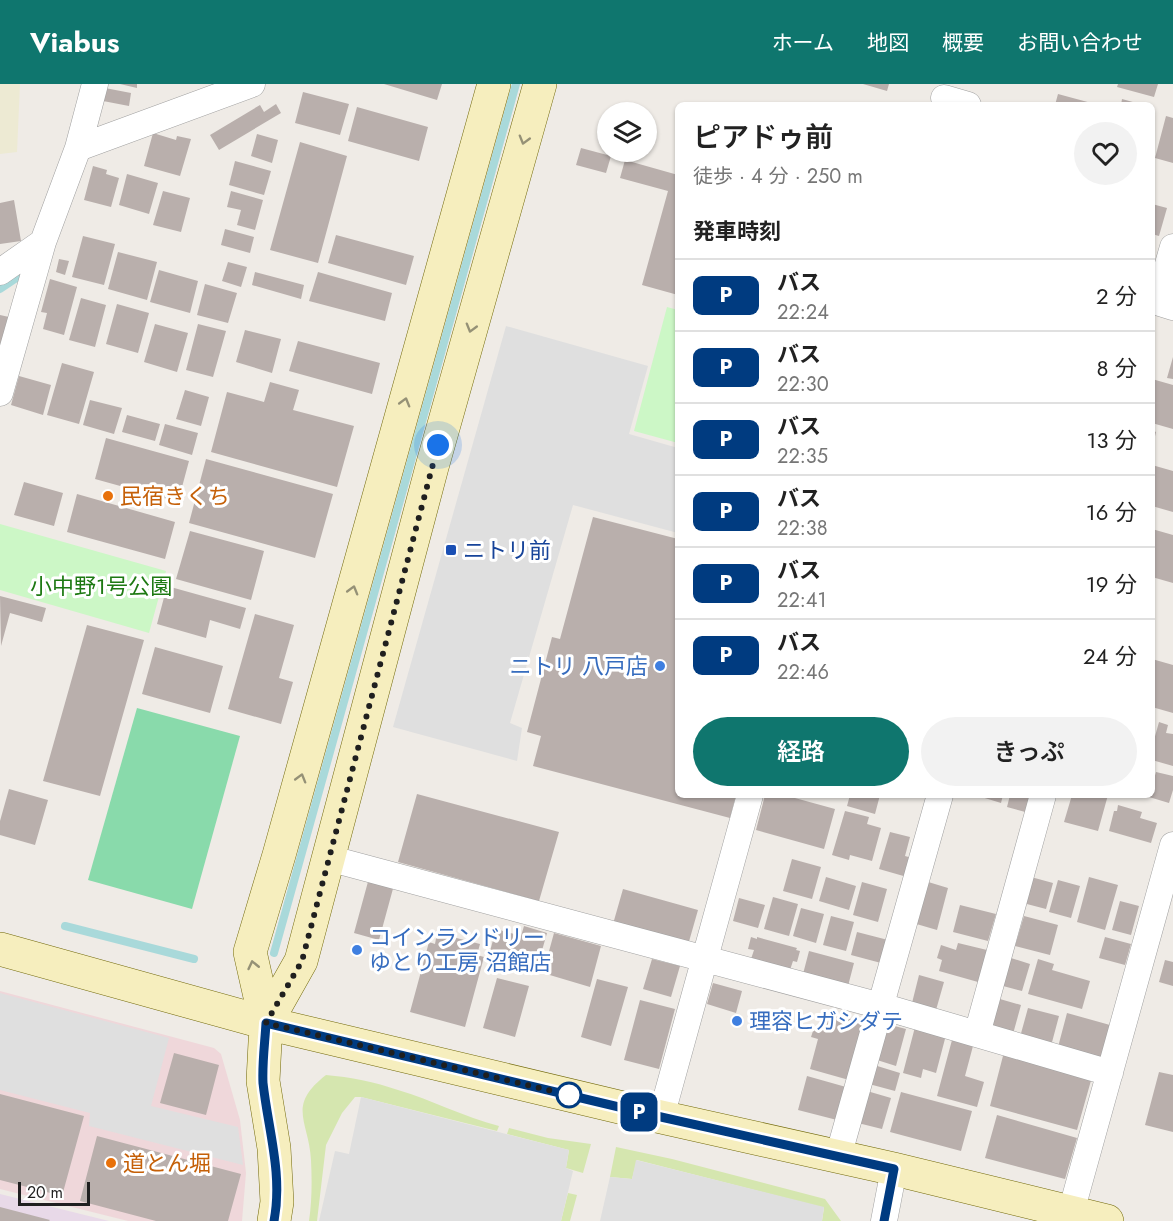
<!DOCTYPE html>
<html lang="ja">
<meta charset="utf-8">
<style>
body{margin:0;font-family:Jost,"Noto Sans JP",sans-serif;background:#f2f2f2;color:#222;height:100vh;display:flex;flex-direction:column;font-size:22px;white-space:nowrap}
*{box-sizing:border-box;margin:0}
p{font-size:20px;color:#767676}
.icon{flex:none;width:33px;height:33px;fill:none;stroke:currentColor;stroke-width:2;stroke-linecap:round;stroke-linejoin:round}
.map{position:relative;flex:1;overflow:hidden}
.sheet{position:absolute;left:675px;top:18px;width:480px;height:696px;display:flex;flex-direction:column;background:#fff;border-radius:9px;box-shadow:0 2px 4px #0004}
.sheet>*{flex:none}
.badge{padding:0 12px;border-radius:9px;font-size:21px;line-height:39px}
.controls{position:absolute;left:597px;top:18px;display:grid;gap:12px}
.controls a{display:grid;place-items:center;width:60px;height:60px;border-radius:50%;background:#fff;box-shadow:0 2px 4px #0004;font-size:30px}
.scale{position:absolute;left:18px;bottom:15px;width:72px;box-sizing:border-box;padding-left:6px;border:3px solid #1f1f1f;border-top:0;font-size:16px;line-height:21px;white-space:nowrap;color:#1f1f1f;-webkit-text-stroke:4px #fff;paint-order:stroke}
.you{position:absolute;width:30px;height:30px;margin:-15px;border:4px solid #fff;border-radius:50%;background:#1a73e8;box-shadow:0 0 0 9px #1a73e833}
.map>.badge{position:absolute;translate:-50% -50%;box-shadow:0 0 0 3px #fff}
h2{padding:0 18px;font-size:22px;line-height:54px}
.round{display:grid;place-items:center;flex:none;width:63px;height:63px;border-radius:32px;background:#f2f2f2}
.overview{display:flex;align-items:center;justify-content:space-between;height:102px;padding:0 18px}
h1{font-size:28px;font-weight:600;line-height:45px}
.button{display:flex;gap:12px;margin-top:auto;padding:12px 18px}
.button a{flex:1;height:69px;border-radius:36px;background:#0f766e;color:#fff;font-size:24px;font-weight:600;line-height:69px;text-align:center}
.button a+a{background:#f2f2f2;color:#222}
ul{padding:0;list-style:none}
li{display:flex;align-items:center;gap:18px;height:72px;padding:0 18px;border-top:2px solid #e0e0e0}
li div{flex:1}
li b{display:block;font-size:22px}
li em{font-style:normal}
li .badge{min-width:66px;font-weight:700;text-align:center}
header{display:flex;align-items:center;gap:36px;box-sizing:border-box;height:84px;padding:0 30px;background:#0f766e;color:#fff}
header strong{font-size:28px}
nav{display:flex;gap:33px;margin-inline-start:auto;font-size:21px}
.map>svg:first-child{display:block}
.commercial{fill:#efd7da}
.industrial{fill:#e8d9e8}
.farmland{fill:#edead3}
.grass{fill:#d5e6af}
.park{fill:#ccf7c6}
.pitch{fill:#89daab}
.parking{fill:#dfdfdf}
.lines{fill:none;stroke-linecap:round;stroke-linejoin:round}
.stream{stroke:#a9d9da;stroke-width:8}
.building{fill:#b9afac}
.street-casing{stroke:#a0a0a0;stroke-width:27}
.secondary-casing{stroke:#72690b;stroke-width:34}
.street{stroke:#fff;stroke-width:26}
.secondary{stroke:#f6eebe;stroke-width:33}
.oneway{stroke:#959176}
.line-casing{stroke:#fff;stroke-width:14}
.line{stroke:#003b80;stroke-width:9}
.walk{stroke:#1f1f1f;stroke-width:6;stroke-dasharray:0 10.8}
.food-dot{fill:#e8710a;stroke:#fff;stroke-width:2}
.transit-dot{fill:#1a4fb4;stroke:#fff;stroke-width:2}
.shop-dot{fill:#3f7fe0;stroke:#fff;stroke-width:2}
.stop-dot{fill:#fff;stroke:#003b80;stroke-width:3}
.labels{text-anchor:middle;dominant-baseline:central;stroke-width:6;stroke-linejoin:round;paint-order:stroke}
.food-label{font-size:22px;fill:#c56008;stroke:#fff;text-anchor:start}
.transit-label{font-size:22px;fill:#164399;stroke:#fff;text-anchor:start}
.park-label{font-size:22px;fill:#1d7912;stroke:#fff}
.shop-label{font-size:22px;fill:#366cbe;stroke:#fff;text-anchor:start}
</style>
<header>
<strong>Viabus</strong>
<nav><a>ホーム</a><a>地図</a><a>概要</a><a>お問い合わせ</a></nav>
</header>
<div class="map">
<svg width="1173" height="1137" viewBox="0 0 1173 1137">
<rect width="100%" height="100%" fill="#efebe6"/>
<path class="commercial" d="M0,907L214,964L221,970L240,1036L246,1089L242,1137H128L0,1105Z"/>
<path class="industrial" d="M0,1110L109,1137H0Z"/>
<path class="farmland" d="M0,0H20L17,68L0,70Z"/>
<path class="grass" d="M326,991C350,993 375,998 398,1006C432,1016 464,1033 499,1042L497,1047L361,1013H355L342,1029L326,1061L317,1137H309C312,1117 312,1096 311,1076C309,1037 286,1022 326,991Z
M509,1044L548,1054L591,1060L583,1089L566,1084L569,1066L507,1050Z
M616,1063L672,1075L825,1115L841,1137H822L824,1124L637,1076L632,1095L610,1093Z
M568,1109L577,1111L570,1137H561Z"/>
<path class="park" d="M667,223L678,226V359L634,347Z
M0,440L166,487L149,549L0,506Z"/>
<path class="pitch" d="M137,624L240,652L192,825L88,796Z"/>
<path class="parking" d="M506,242L648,282L629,350L678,364V449L573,421L510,639L522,644L517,677L393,643Z
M0,909L169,954L151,1022L238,1043L243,1081L89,1042L90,1029L0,1006Z
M361,1013L569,1066L566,1084L573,1087L561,1137H319L335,1067L349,1070Z
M636,1076L824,1123L822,1137H600L610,1093L632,1095Z"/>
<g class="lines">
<path class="stream" d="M0,205L18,193
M65,842L194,875
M274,869L516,0"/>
</g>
<path class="building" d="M120,0H137V4Z
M384,0H442L437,16Z
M863,0H889L887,7Z
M1118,0H1158L1154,13L1117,3Z
M105,4L131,9L129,22L103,17Z
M303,8L349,20L340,51L295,39Z
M1058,10L1095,20V21H1055Z
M1122,15L1140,20V21H1121Z
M276,20L281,29L219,66L210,51L260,21L264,28Z
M357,23L428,43L419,77L348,57Z
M1166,32L1173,34V79L1155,74Z
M153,49L176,56L177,52L191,55L180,92L144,82Z
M257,50L278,56L272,79L251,72Z
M300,58L347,72L318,179L270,166Z
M581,64L611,72L606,89L576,81Z
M625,76L678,91V211L642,201L668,107L620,94Z
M235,77L271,87L264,111L229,101Z
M93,82L107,86L106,90L119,94L111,123L84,116Z
M127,90L158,99L149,130L119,121Z
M163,107L190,114L181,148L153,141Z
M231,107L263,116L255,146L237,141L241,126L227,123Z
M14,116L21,157L0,160V119Z
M1152,120L1167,124L1159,152L1152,150Z
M225,145L254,153L250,169L221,161Z
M336,151L414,172L406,201L328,179Z
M83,152L115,160L104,201L72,193Z
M118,168L157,178L147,216L108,205Z
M59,175L69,177L65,191L56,188Z
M228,178L247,183L241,203L222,197Z
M159,186L198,197L190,229L150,218Z
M255,188L304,201L301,215L252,201Z
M318,188L392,209L385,237L309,217Z
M50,195L77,203L64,251L43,245L47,229L41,228Z
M205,200L237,209L228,239L197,231Z
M81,214L106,221L95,263L69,256Z
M117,220L149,229L138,269L106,260Z
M0,231L9,233L0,264Z
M155,240L188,249L177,288L144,278Z
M198,240L226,247L213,293L186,286Z
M245,246L281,255L272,289L236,278Z
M298,257L380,279L372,310L289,287Z
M1173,273V295L1167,294Z
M62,279L94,288L79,340L47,331Z
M19,292L51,301L43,331L11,321Z
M1152,295L1173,301V345L1152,339Z
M270,298L299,306L293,326L354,342L337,403L211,368L227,308L264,318Z
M185,306L209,313L201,342L176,335Z
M90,316L122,324L114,350L83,341Z
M127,331L160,340L155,357L122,348Z
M165,340L198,349L192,371L159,361Z
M1152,346L1156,348L1153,361H1152Z
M106,354L189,377L178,418L95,395Z
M206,375L333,410L315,474L189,439Z
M1152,381L1173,387V428L1152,422Z
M24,398L63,409L54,442L14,431Z
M77,410L175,438L165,475L67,448Z
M593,433L678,455V711H736L730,734L533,682L541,652L527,648L552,553L560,555Z
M1152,445L1173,451V499L1152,493Z
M190,447L264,467L251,516L176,495Z
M167,502L246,524L240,545L210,536L206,554L157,540Z
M0,512L46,524L42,538L10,529L1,562Z
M255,530L294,541L279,594L293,598L281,640L228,625Z
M87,541L144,556L100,712L43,697Z
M155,563L223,582L210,629L142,610Z
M1152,575L1173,581V629L1152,623Z
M1159,638L1168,641L1166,649L1173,650V682L1152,676V663Z
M1156,688L1173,692V706L1169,719L1149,713L1152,711V702Z
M9,705L48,716L35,761L0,751V737Z
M417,710L559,748L539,817L398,778Z
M765,711H784L835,725L824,765L756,746Z
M850,711H880L875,730L847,722Z
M975,711H1003L1001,719Z
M1010,711H1034L1029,729L1007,723Z
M1072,711H1108L1098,747L1064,738Z
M1118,721L1142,728L1140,734L1157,739L1151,759L1109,747L1114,727H1117Z
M845,727L869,733L867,740L881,744L872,777L850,771L849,776L832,771Z
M890,748L910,753L905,772L912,774L907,793L879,785Z
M792,775L821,783L812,815L783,807Z
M826,793L856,802L849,826L819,817Z
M1031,793L1053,799L1046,825L1023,819Z
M1089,793L1118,801L1105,846L1077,838Z
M369,794L394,801L379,856L354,849Z
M1058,796L1080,802L1071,834L1049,828Z
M925,797L948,804L937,846L913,839Z
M862,798L887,805L878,838L853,831Z
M623,805L698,826L688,861L613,840Z
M773,813L798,820L789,852L764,845Z
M739,814L765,821L758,844L733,837Z
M1120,817L1139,822L1131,851L1112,846Z
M960,821L996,830L988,857L953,848Z
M801,824L824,830L816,859L793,852Z
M831,832L854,838L846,867L823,861Z
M1024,832L1058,841L1050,871L1015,862Z
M524,842L547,849L537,884L489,871L496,845L521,852Z
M857,848L888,856L881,879L851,871Z
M437,849L480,860L477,871L484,873L465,943L410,928L429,858L435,860Z
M554,849L601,862L590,903L543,889Z
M751,853L757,855V853L797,864L796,866L800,867L797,878L793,877L790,886L751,875L754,866L748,865Z
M1105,853L1131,860L1125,881L1099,874Z
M958,859L987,866L978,898L939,887L942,876L937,874L941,861L956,866Z
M809,867L854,879L848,902L803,890Z
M1011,874L1030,880L1022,907L1003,902Z
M652,875L680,882L671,913L643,905Z
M1038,875L1054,880L1052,886L1090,897L1082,925L1028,910Z
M1165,876L1173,878V902L1159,898Z
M919,891L944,898L936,926L912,919Z
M497,894L529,902L515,953L483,944Z
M597,895L628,903L611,962L581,953Z
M713,899L742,907L736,929L707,920Z
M993,913L1021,921L1013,950L985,942Z
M640,916L675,925L659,985L624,976Z
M1028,924L1059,932L1051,962L1020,953Z
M826,928L865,939L849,996L810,985L818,955L811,953L814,944L821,946Z
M1067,929L1110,941L1100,975L1058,963Z
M887,940L906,945L896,982L877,976Z
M915,943L946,951L936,989L923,985L921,994L903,989Z
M952,956L973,962L965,992L984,998L977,1023L937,1012Z
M1004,968L1092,993L1077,1046L990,1022Z
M174,969L219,981L206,1031L160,1019Z
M874,981L900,989L895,1007L869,1000Z
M1159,988L1173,991V1048L1145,1041Z
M807,992L846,1003L837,1036L798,1026Z
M867,1007L891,1014L882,1045L858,1039Z
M901,1008L972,1027L961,1067L890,1048Z
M0,1010L84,1032L62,1112L0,1096Z
M997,1031L1077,1054L1065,1095L985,1074Z
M97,1052L241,1090L228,1137H156L80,1117Z
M0,1123L50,1136L49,1137H0Z"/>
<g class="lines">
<defs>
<path id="street" d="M944,14L968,21
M78,64L252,0
M1173,163L1157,218L1173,223
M0,188L43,158
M0,309L43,158L78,64L95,0
M328,774L881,922L1110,989
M977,950L1043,711
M661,1033L750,711
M838,1073L940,711
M1071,1128L1173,761
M884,1137L894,1085"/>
<path id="secondary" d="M0,865L266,939L661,1033L894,1085L1107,1137
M266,939L301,877L432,383L540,0
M274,1137L277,1118L274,1064L263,997L266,939L250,868L279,771L494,0"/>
</defs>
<use href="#street" class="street-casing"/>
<use href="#secondary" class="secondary-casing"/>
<use href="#street" class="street"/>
<use href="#secondary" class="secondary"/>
</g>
<defs><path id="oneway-chevron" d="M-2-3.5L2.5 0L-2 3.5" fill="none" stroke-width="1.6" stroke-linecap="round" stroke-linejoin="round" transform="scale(1.5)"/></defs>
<g class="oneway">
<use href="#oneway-chevron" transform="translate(524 56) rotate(106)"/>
<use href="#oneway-chevron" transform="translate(471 244) rotate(106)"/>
<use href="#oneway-chevron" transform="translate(405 318) rotate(-74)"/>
<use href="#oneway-chevron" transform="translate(353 506) rotate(-74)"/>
<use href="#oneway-chevron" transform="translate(301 694) rotate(-74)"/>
<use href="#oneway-chevron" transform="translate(253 881) rotate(-103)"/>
</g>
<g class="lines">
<defs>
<path id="line" d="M274,1137C283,1090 268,1045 263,999C262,979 265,958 266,939L661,1033L894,1085L884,1137"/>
</defs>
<use href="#line" class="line-casing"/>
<use href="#line" class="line"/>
<path class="walk" d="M438,361L302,877L266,939L569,1011"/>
</g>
<g class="food-dot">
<circle cx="108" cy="412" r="6"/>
<circle cx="111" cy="1079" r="6"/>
</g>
<rect class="transit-dot" x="445" y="460" width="12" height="12" rx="3"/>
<g class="shop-dot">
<circle cx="660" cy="582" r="6"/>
<circle cx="357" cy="866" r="6"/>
<circle cx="737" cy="937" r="6"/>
</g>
<circle class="stop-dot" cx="569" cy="1011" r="12"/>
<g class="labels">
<g class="food-label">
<text x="120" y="412">民宿きくち</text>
<text x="123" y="1079">道とん堀</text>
</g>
<g class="transit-label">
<text x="463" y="466">ニトリ前</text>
</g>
<g class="park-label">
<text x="101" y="502">小中野1号公園</text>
</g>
<g class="shop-label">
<text x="648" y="582" text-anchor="end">ニトリ 八戸店</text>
<text x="369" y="853">コインランドリー<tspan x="369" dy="25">ゆとり工房 沼館店</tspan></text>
<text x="749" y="937">理容ヒガシダテ</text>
</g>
</g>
</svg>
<div class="controls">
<a><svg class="icon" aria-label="layers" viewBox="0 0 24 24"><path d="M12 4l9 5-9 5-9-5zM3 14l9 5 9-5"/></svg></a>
</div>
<div class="scale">20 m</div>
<div class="you" style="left:438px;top:361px"></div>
<b class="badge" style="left:639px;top:1028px;background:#003b80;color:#fff">P</b>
<section class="sheet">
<div class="overview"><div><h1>ピアドゥ前</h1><p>徒歩 · 4 分 · 250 m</p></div><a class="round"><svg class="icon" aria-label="heart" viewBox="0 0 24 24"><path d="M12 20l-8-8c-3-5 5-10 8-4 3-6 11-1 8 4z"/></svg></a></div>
<h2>発車時刻</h2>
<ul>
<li><span class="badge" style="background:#003b80;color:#fff">P</span><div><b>バス</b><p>22:24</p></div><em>2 分</em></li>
<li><span class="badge" style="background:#003b80;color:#fff">P</span><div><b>バス</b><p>22:30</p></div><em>8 分</em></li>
<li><span class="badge" style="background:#003b80;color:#fff">P</span><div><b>バス</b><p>22:35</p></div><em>13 分</em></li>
<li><span class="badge" style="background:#003b80;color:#fff">P</span><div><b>バス</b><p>22:38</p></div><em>16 分</em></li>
<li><span class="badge" style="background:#003b80;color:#fff">P</span><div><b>バス</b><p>22:41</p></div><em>19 分</em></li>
<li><span class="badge" style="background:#003b80;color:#fff">P</span><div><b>バス</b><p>22:46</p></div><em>24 分</em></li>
</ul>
<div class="button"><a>経路</a><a>きっぷ</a></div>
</section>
</div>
